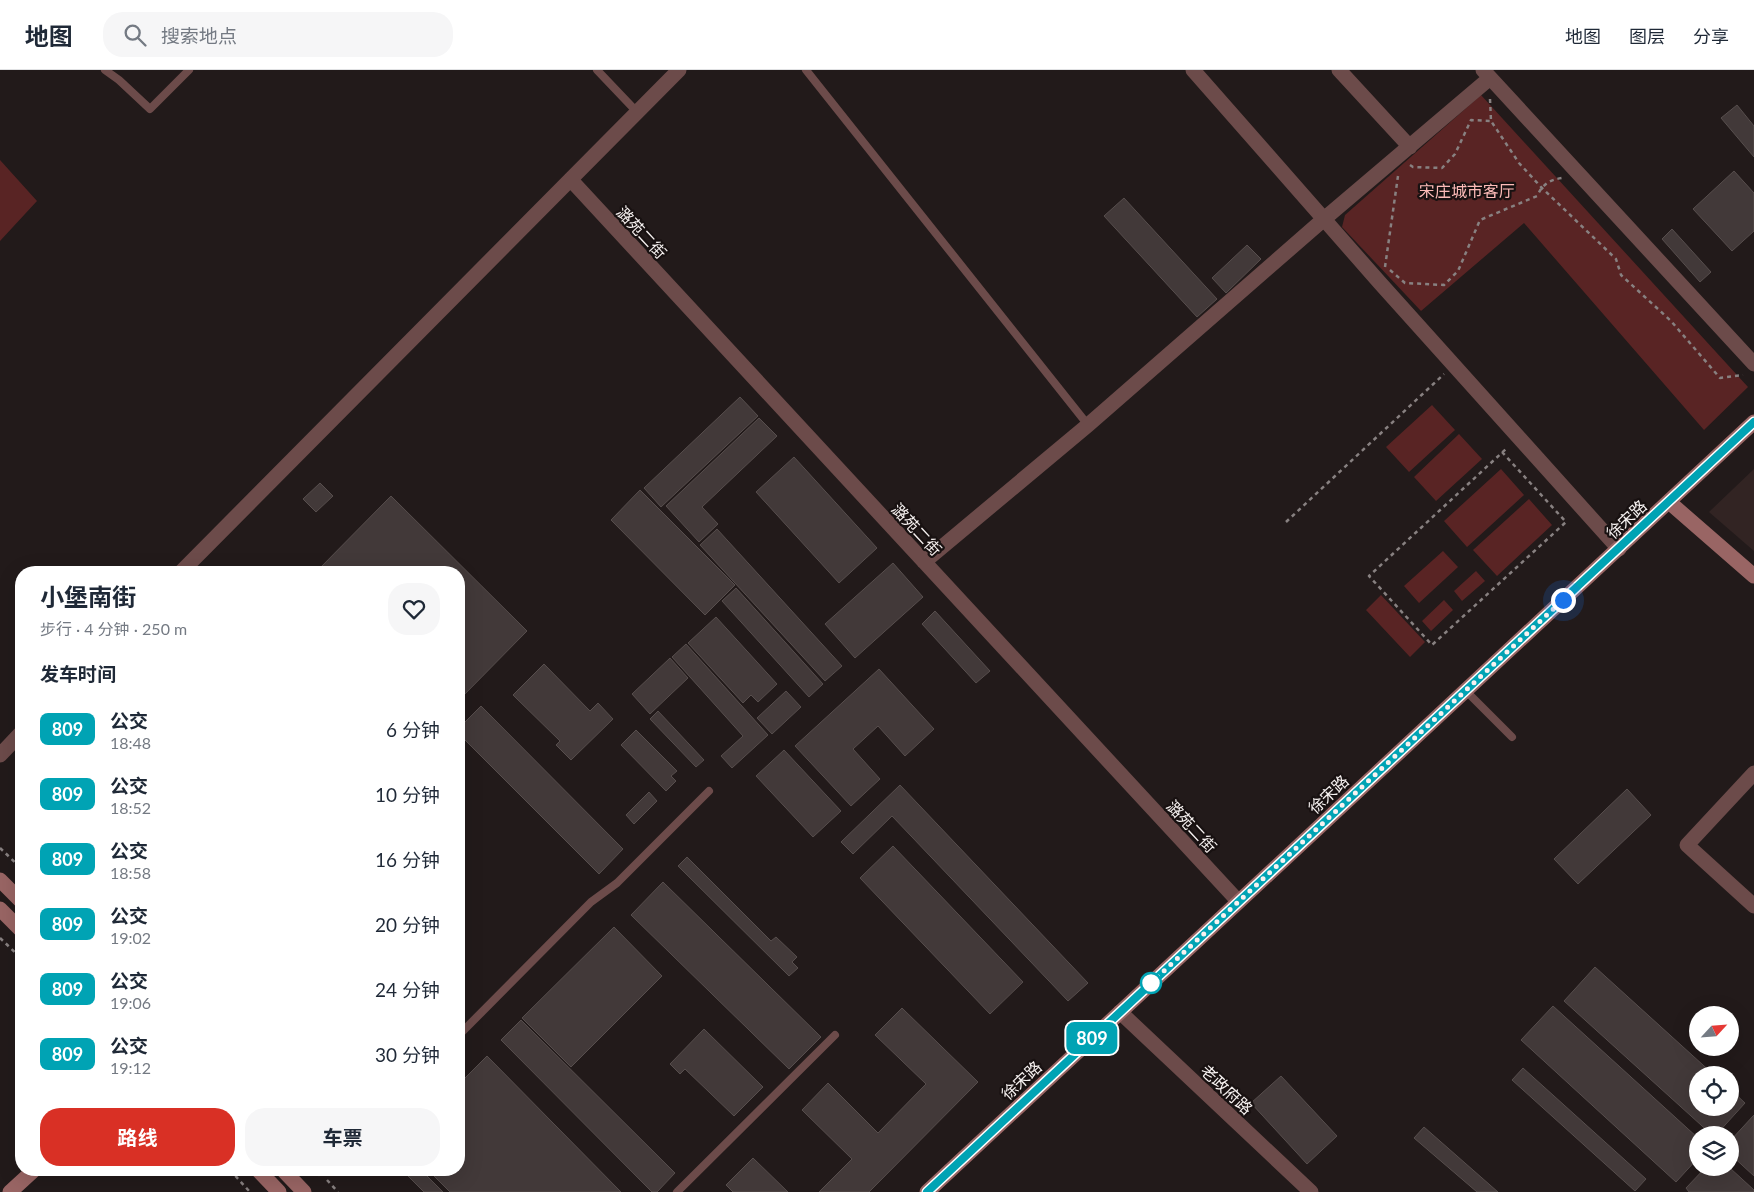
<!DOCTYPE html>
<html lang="zh">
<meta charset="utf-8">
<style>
body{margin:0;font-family:Lato,"Noto Sans SC",sans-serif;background:#f6f6f7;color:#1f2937;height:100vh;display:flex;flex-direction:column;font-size:19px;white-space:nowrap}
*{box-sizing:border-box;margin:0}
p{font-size:16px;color:#747a83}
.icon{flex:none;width:28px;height:28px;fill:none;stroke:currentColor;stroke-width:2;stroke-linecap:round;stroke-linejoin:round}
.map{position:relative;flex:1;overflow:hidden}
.sheet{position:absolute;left:15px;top:496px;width:450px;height:610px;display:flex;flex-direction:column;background:#fff;border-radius:20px;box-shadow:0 5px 20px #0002}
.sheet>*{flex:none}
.badge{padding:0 10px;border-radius:8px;font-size:18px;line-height:32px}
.needle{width:32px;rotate:64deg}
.tools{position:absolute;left:1689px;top:936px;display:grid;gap:10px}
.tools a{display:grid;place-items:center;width:50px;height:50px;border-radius:50%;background:#fff;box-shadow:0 5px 20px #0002;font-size:25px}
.you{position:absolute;width:25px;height:25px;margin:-12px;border:4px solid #fff;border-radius:50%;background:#1a73e8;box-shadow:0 0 0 8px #1a73e833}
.map>.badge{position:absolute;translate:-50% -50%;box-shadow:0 0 0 2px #fff}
h2{padding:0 25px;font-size:19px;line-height:45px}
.round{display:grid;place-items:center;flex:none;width:52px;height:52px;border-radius:20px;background:#f6f6f7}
.overview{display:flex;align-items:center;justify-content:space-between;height:85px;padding:0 25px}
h1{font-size:24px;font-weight:700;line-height:38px}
.action{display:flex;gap:10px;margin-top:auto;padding:10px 25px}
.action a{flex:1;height:58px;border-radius:20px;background:#d93025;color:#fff;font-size:20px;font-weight:700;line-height:58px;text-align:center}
.action a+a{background:#f6f6f7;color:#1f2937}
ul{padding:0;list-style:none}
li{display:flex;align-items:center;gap:15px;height:65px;padding:0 25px}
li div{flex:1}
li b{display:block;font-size:19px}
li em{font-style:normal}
li .badge{min-width:55px;font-weight:700;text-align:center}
header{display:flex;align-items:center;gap:30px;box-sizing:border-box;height:70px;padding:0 25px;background:#fff;border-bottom:1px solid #e0e1e3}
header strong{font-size:24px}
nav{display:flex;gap:28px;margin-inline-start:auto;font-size:18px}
.search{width:350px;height:45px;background:#f6f6f7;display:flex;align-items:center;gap:12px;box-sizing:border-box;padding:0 18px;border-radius:20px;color:#747a83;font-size:19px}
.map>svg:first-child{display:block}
.built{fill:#322423}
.green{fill:#592424}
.building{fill:#423939;stroke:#574e4d}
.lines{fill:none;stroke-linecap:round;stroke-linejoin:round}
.path{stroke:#888181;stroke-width:2.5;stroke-dasharray:4 4;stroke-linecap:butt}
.lane{stroke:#6c4b4a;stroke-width:8}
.street{stroke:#6c4b4a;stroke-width:15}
.secondary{stroke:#996564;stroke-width:15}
.line-casing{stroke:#fff;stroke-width:11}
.line{stroke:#00a3b4;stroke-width:8}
.walk{stroke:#f7f2f1;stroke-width:5;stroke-dasharray:0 9}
.stop-dot{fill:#fff;stroke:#00a3b4;stroke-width:2.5}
.labels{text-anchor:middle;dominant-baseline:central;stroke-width:4.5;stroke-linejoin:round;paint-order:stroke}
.park-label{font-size:16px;fill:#fdbbb8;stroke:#181111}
.street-label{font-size:16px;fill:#f7f2f1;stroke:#181111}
</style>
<header>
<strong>地图</strong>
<div class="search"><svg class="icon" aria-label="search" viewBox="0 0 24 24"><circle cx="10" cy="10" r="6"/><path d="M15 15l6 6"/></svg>搜索地点</div>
<nav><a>地图</a><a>图层</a><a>分享</a></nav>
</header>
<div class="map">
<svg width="1754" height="1122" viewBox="0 0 1754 1122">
<rect width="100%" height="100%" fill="#221a1a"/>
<path class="built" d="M1754,399V481L1709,442Z"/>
<path class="green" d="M1481,25L1748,317L1704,360L1524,153L1421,241L1342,157L1345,145Z
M0,90L37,131L0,171Z
M1432,335L1455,360L1409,402L1386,377Z
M1459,364L1482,389L1436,431L1414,407Z
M1501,399L1524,425L1467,477L1444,451Z
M1529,429L1552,455L1497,506L1473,480Z
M1443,481L1458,497L1419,533L1404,516Z
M1476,501L1485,511L1462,531L1454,521Z
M1381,525L1425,572L1410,587L1366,540Z
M1444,530L1453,540L1431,561L1422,551Z"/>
<path class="building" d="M1737,35L1754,56V87L1721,48Z
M1734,101L1754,123V161L1732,181L1693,139Z
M1124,128L1217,229L1197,247L1104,146Z
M1672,159L1711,202L1700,212L1662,169Z
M1247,175L1261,189L1226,223L1212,208Z
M740,327L758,346L661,437L644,418Z
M759,348L777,366L702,437L718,454L699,472L666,436Z
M794,387L877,478L839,513L756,422Z
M320,413L333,426L316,442L303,429Z
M640,420L735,515L705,545L611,450Z
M391,426L527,561L459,630V502H316Z
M717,459L842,596L825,611L700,475Z
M893,493L923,527L855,588L825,554Z
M736,518L823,614L809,627L722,531Z
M935,541L990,601L976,613L922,554Z
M716,547L777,614L758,632L751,625L743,633L688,573Z
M686,574L768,665L732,698L721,686L743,666L672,587Z
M670,588L688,608L650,644L632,624Z
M544,594L590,641L598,633L613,649L571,690L556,675L560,671L513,625Z
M879,599L934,659L905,686L878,656L853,679L880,709L851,736L795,676Z
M786,621L801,637L772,664L757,648Z
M481,636L623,779L599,804L459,664V658Z
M658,641L704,690L696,697L650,649Z
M636,660L677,701L671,706L676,711L666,721L621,675Z
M784,680L841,741L813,767L756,706Z
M900,715L1088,913L1068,931L892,746L853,784L841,772Z
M1627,719L1651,745L1578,814L1554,789Z
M649,722L657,731L634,754L626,745Z
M893,776L1023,912L990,944L860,808Z
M687,787L771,871L776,867L797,887L792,892L798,898L789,906L678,796Z
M663,812L821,967L789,999L631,845Z
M614,857L662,906L571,997L522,948Z
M1595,897L1714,1005H1698V1038H1730V1019L1745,1033L1716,1065H1712L1564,931Z
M1553,936L1698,1068V1088L1676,1112L1521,970Z
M902,938L978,1012L869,1122H819L852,1089L802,1040L828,1013L878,1063L926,1014L875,965Z
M521,950L675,1103L657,1122H652L501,970Z
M704,959L763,1017L734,1046L685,999L680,1004L670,994Z
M487,986L621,1122H450L428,1100H459V1014Z
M1523,998L1646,1109L1635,1121L1512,1010Z
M1281,1006L1337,1066L1307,1094L1251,1033Z
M1754,1045V1106L1730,1084V1071Z
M1424,1057L1498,1122H1477L1414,1068Z
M753,1088L788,1122H733L726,1115Z
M1705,1098H1730L1754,1120V1122H1689L1686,1118Z
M402,1100H421L443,1122H424Z"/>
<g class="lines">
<path class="path" d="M1490,29L1491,51L1519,93L1541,117L1616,189L1621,205L1671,251L1720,308L1743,305
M1410,95L1413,97L1442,98L1455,84L1471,50L1491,51
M1385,197L1398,106
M1390,200L1405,213L1444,215L1458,201L1480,150L1537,126C1543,114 1549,110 1562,108
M1502,382L1566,452L1432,575L1369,506L1507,378
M1286,452L1444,304
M0,778L21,798
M0,868L21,888
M230,1100L250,1122
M327,1110L338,1122"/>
<path class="lane" d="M105,0L119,10L150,39L189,0
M597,0L637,42
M806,0L1088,355
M1465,620L1512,667
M459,965L591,832L617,813L709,721
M319,1102L321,1100
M677,1122L835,965"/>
<path class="street" d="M1193,0L1380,213L1619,479
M1339,0L1410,77
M1483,0L1754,294
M571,110L1238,831
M924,492L1088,355L1324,149L1490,8
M181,502L679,0
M0,685L21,663
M1754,703L1687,775L1754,836
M1120,942L1311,1122"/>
<path class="secondary" d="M1669,432L1754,506
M0,810L21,831
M0,839L21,860
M258,1100L279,1122
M283,1100L304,1122
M10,1122L34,1100
M927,1122L1754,352"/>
</g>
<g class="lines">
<defs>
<path id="line" d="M927,1122L1754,352"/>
</defs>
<use href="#line" class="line-casing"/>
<use href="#line" class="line"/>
<path class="walk" d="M1151,913L1563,530"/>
</g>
<circle class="stop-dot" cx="1151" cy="913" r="10"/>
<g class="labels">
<g class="park-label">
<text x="1467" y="120">宋庄城市客厅</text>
</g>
<g class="street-label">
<text transform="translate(642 162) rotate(47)">潞苑二街</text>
<text transform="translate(1626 449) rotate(-43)">徐宋路</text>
<text transform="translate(917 459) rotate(47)">潞苑二街</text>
<text transform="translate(1328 724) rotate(-43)">徐宋路</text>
<text transform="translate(1192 756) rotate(47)">潞苑二街</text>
<text transform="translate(1021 1010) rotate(-43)">徐宋路</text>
<text transform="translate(1227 1019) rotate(43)">老政府路</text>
</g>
</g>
</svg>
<div class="tools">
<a><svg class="needle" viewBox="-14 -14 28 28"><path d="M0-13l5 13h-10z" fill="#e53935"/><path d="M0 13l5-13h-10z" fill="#747a83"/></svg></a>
<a><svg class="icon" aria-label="locate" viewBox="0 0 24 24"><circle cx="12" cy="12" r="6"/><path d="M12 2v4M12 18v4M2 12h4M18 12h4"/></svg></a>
<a><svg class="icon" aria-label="layers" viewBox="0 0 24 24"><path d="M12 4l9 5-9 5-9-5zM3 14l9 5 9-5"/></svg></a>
</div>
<div class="you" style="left:1563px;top:530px"></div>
<b class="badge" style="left:1092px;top:968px;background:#00a3b4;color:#fff">809</b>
<section class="sheet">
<div class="overview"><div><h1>小堡南街</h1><p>步行 · 4 分钟 · 250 m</p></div><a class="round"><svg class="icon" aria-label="heart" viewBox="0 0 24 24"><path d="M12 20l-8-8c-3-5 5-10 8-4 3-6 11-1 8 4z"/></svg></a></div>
<h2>发车时间</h2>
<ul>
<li><span class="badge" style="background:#00a3b4;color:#fff">809</span><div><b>公交</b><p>18:48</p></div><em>6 分钟</em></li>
<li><span class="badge" style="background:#00a3b4;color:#fff">809</span><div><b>公交</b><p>18:52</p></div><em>10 分钟</em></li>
<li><span class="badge" style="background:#00a3b4;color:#fff">809</span><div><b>公交</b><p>18:58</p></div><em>16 分钟</em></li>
<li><span class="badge" style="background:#00a3b4;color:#fff">809</span><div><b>公交</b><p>19:02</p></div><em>20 分钟</em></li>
<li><span class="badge" style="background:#00a3b4;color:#fff">809</span><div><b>公交</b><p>19:06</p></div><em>24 分钟</em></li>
<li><span class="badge" style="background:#00a3b4;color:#fff">809</span><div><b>公交</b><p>19:12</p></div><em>30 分钟</em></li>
</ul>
<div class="action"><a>路线</a><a>车票</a></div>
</section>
</div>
